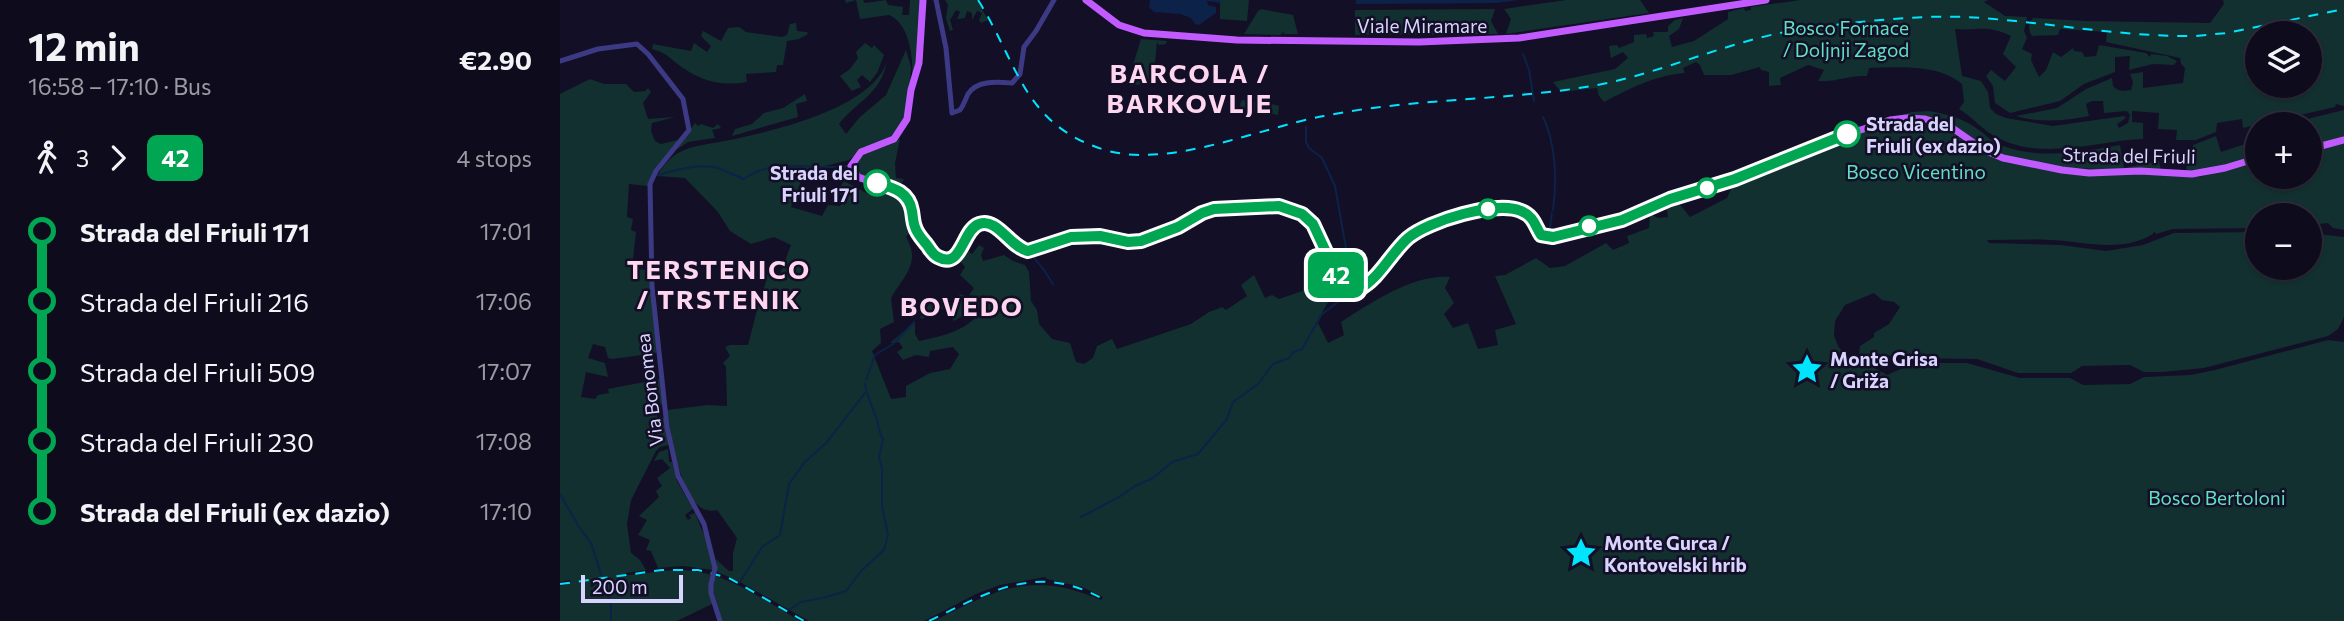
<!DOCTYPE html>
<meta charset="utf-8">
<style>
body{margin:0;font-family:Commissioner,sans-serif;background:#1c1929;color:#f1f3f6;height:100vh;display:flex;flex-direction:column;font-size:26px;white-space:nowrap}
*{box-sizing:border-box;margin:0}
p{font-size:23px;color:#9b9ba3}
.icon{flex:none;width:38px;height:38px;fill:none;stroke:currentColor;stroke-width:2;stroke-linecap:round;stroke-linejoin:round}
.map{position:relative;flex:1;overflow:hidden}
.drawer{display:flex;flex-direction:column;background:#0e0b1c;width:560px}
.drawer>*{flex:none}
.badge{padding:0 14px;border-radius:10px;font-size:24px;line-height:46px}
.buttons{position:absolute;left:1685px;top:21px;display:grid;gap:14px}
.buttons a{display:grid;place-items:center;width:77px;height:77px;border-radius:50%;background:#0e0b1c;box-shadow:0 2px 5px #0004,0 0 0 2px #2e2b3b;font-size:35px}
.scale{position:absolute;left:21px;bottom:18px;width:102px;box-sizing:border-box;padding-left:7px;border:4px solid #d9d4ff;border-top:0;font-size:19px;line-height:24px;white-space:nowrap;color:#d9d4ff;-webkit-text-stroke:5px #130f26;paint-order:stroke}
.map>.badge{position:absolute;translate:-50% -50%;box-shadow:0 0 0 4px #fff}
.legs{display:flex;align-items:center;gap:10px;height:77px;padding:0 28px;font-size:23px}
.legs p{margin-inline-start:auto}
.summary{display:flex;align-items:center;justify-content:space-between;height:119px;padding:0 28px}
h1{font-size:38px;font-weight:700;line-height:52px}
ul{padding:0 28px;list-style:none}
li{display:flex;align-items:center;gap:24px;height:70px;font-size:26px}
li i{display:grid;place-items:center;width:10px;height:100%;margin:0 9px;background:currentColor}
li i::after{content:'';width:18px;height:18px;margin:-9px;border:5px solid;border-radius:50%;background:#0e0b1c}
li p{margin-inline-start:auto}
li:first-child i{background:linear-gradient(#0000 50%,currentColor 0)}
li:last-child i{background:linear-gradient(currentColor 50%,#0000 0)}
main{display:flex;flex:1;min-height:0}
.map>svg:first-child{display:block}
.green{fill:#12302f;fill-rule:evenodd}
.water{fill:#0c2248}
.lines{fill:none;stroke-linecap:round;stroke-linejoin:round}
.stream{stroke:#0c2248;stroke-width:2}
.minor{stroke:#3d3a85;stroke-width:5}
.major{stroke:#c25bff;stroke-width:7}
.rail{stroke:#00e5ff;stroke-width:2;stroke-dasharray:10 9;stroke-linecap:butt}
.minor-bridge{stroke:#3d3a85;stroke-width:5}
.line-1-casing{stroke:#fff;stroke-width:16}
.line-1{stroke:#00a651;stroke-width:10}
.stop-1-dot{fill:#fff;stroke:#00a651;stroke-width:3.5}
.labels{text-anchor:middle;dominant-baseline:central;stroke-width:5;stroke-linejoin:round;paint-order:stroke}
.street-label{font-size:19px;fill:#d9d4ff;stroke:#130f26}
.park-label{font-size:19px;fill:#5fe0c0;stroke:#130f26}
.stop-label{font-size:19px;font-weight:bold;fill:#d9d4ff;stroke:#130f26;text-anchor:start}
.poi-label{font-size:19px;font-weight:bold;fill:#d9d4ff;stroke:#130f26;text-anchor:start}
.district-label{font-size:26px;font-weight:bold;letter-spacing:2px;fill:#ffd6f0;stroke:#130f26}
</style>
<main>
<section class="drawer">
<div class="summary"><div><h1>12 min</h1><p>16:58 – 17:10 · Bus</p></div><b>€2.90</b></div>
<div class="legs"><svg class="icon" aria-label="walk" viewBox="0 0 24 24"><circle cx="13" cy="4" r="2"/><path d="M13 8l-2 6 4 7M11 14l-3 7M7 12l3-4h3l4 4"/></svg>3<svg class="icon" aria-label="forward" viewBox="0 0 24 24"><path d="M9 5l7 7-7 7"/></svg><b class="badge" style="background:#00a651;color:#fff">42</b><p>4 stops</p></div>
<ul>
<li><i style="color:#00a651"></i><b>Strada del Friuli 171</b><p>17:01</p></li>
<li><i style="color:#00a651"></i><span>Strada del Friuli 216</span><p>17:06</p></li>
<li><i style="color:#00a651"></i><span>Strada del Friuli 509</span><p>17:07</p></li>
<li><i style="color:#00a651"></i><span>Strada del Friuli 230</span><p>17:08</p></li>
<li><i style="color:#00a651"></i><b>Strada del Friuli (ex dazio)</b><p>17:10</p></li>
</ul>
</section>
<div class="map">
<svg width="1784" height="621" viewBox="0 0 1784 621">
<rect width="100%" height="100%" fill="#130f26"/>
<path class="green" d="M285,0H303L305,3L326,0L328,5L343,7L342,15H349L350,0H362L356,68L351,83C355,63 350,23 329,15L300,19L296,0L286,3Z
M385,0H417L428,20L421,23L419,20L422,13L417,11L412,20V13L407,11L405,18L397,19L400,12L396,10L390,20L393,30L390,31L386,18L388,5Z
M660,0H689L687,21L660,19Z
M1006,0H1080L1089,13L946,34L951,19L944,9Z
M1240,0H1428L1424,2L1445,16L1467,17L1464,31L1467,38L1462,49L1472,54L1471,60L1479,77L1486,70L1493,52L1501,57L1513,48L1514,51L1522,52L1525,57L1536,56L1539,45L1586,53L1590,57L1591,54L1607,56L1617,61L1614,65L1593,64L1569,70L1570,56L1555,57V72L1524,84L1500,101L1450,113L1435,103L1433,86L1426,76L1431,70L1445,81L1456,67L1443,54L1451,36C1426,24 1420,31 1395,29L1402,76L1421,81L1428,92L1430,108L1436,114L1446,118L1493,126L1564,116L1566,118L1557,124L1559,128L1568,123L1570,115L1567,111L1544,113L1543,101H1532L1526,104L1529,116C1505,121 1480,123 1456,116L1497,108L1526,89L1552,78L1553,86C1559,92 1563,91 1571,90L1573,82L1570,74L1583,72V88L1623,83L1625,68L1621,64L1620,58L1546,42L1547,32L1500,29L1498,35L1472,36C1468,30 1468,23 1473,18L1526,21L1650,23L1664,4L1663,0H1784V106L1776,104L1775,107L1683,128L1682,119L1657,123L1656,132L1636,140H1616L1617,130L1598,129L1599,113L1572,111V122L1583,123V139C1535,141 1484,161 1438,138C1423,131 1413,117 1399,109L1404,102L1402,84C1379,64 1338,67 1309,68L1307,76C1289,75 1277,82 1258,81L1264,70L1248,65L1220,78L1221,85L1209,86V72L1201,70L1200,67L1171,75H1144L1140,65L1136,62L1123,68L1125,73C1093,76 1071,88 1044,102L1039,96L1037,88L1001,92L993,82L1055,69L1068,58L1063,52L1051,58L1049,46L1057,45L1059,48L1074,42V35L1086,34L1087,38L1094,36L1093,32H1108V26L1115,20L1123,18L1119,29L1109,36L1112,47L1134,41L1168,19V12L1184,8L1185,11L1191,10V7ZM1750,33V86H1698V33Z
M701,9L733,15L738,34H724V32L720,35L684,34L698,11Z
M935,9L931,21L938,34L795,35V10Z
M236,23L237,31L247,32L248,34L239,39L227,41L223,65H217L216,72L186,74L187,82C159,87 137,80 115,62C107,55 103,52 92,49L93,44L131,51L134,43L147,52L151,46L141,36L143,31L161,41L168,28L179,27L186,32L222,37L227,35L230,24Z
M581,39L607,41L606,44L599,45L597,42L593,82L570,86L575,71L573,65Z
M305,43L312,48L314,45L324,55L317,73L310,82L302,75L297,80L301,87L292,91L280,76L290,69L298,58L296,52Z
M346,50L351,67L349,107L346,117L334,136L297,153L289,160L245,171L231,207L262,216L268,205L280,206L285,199L277,192L284,181L310,195L317,190C346,194 347,205 351,231L346,237C361,263 345,274 331,298L334,322L320,329L321,343L312,351L331,399L346,397V386L370,373L390,369L399,354L393,347L370,351L369,357L356,355L343,360L337,352L343,348L339,342L330,343L355,322V334L359,341C383,336 407,331 422,310L418,307L394,321L385,308L362,319L360,317L371,302H378L382,297L394,304L400,294L408,297L414,288L400,275L405,267L399,260L403,248L412,254L419,245L424,248L421,255L423,261L444,255L453,261L465,265L469,272L471,301L477,310L479,324L492,339L510,343L516,362L524,364L533,358L537,346L552,339L557,349L631,324L649,312L662,307L666,310L687,296L681,285L694,275L705,298L712,295L719,299L742,291L745,284L762,279L757,266L741,251L763,269L768,281L770,299L757,321L768,343L784,335L781,322C811,303 853,274 890,277L885,288L894,303L884,314L893,328L908,323L918,349L938,345L935,330L956,324L935,276L945,275L976,258L990,268L1005,266L1046,243L1053,250L1069,243L1067,236L1089,228L1090,214L1098,218L1108,217L1106,203L1117,201L1130,217L1167,198L1174,182L1279,140L1281,145L1287,144L1286,137L1330,123L1356,121L1371,124L1400,136L1444,162L1516,175L1591,174L1639,177L1697,161L1698,177H1750V151L1784,143V230L1773,228L1768,223L1750,225V215H1698L1697,228L1613,229L1596,234L1594,231L1593,234C1561,253 1527,242 1492,240C1471,239 1449,240 1427,240L1429,243L1501,245L1546,251L1583,245L1614,233L1697,232L1698,268H1750V233L1784,237V317L1778,329L1768,336L1644,368L1603,372H1584L1570,365L1522,366L1511,373H1458L1417,359L1348,358L1325,355L1315,368L1327,375L1354,363H1407L1460,378H1510L1523,385L1570,384L1584,377L1630,375L1655,370L1768,340L1784,342V621H374C437,589 472,570 541,600L543,597L522,587L487,579L485,577L440,585L416,594L364,621H249L180,582L153,570L123,566L98,568L91,551L86,550L90,540L78,535L87,520L79,516L99,497L96,491L102,486L97,478L110,468L102,459L94,461L99,452L108,449L109,462H112L117,481L133,509L125,515L128,520L131,518L129,515L135,513L157,566L156,559L169,571H173V553L177,538L157,510C122,520 111,434 107,410L148,405L167,406L166,367L163,363L170,356L165,347L170,345H188L198,306H206L207,297L202,296L209,269L220,274L231,245L214,237L191,244L170,231L158,212L125,178L97,176C102,168 110,157 118,153C134,144 153,144 170,140C216,130 310,109 327,62C319,96 299,99 279,124L286,134L300,117L326,95ZM1314,293L1322,300L1334,302L1340,307L1329,324L1314,333V337L1300,346L1298,363L1279,348L1274,336L1275,321L1285,305Z
M30,79L44,84H66L74,92L85,91L88,88L91,92L83,103L88,119L115,117L92,123L91,131L95,141L101,144L118,140L88,186L69,184L67,217L73,219L71,230L76,232L72,269L90,270L97,353L52,359L48,358L45,347L33,344L28,358L45,363L48,377L26,372L21,397L35,399L38,395L49,393L48,389L100,379L103,408L98,398L89,386C87,396 87,404 97,409V418H104L109,445L100,447L96,451L71,500L67,524L71,553L80,560L86,570L66,573V575C84,574 102,570 120,570C166,571 202,599 240,621H162L153,590L152,604L117,621H0V586L11,583L10,580L0,582V94Z
M245,94L247,101L236,104L238,117L172,136L175,129L192,124L204,113L223,108Z
M682,100L716,105L719,106L718,115L681,109L680,104Z
M1784,110V139L1754,146L1750,124H1727Z
M1369,111C1387,114 1405,119 1419,130C1425,134 1430,140 1436,143C1475,161 1520,152 1560,145L1564,168L1599,161L1601,171L1508,168L1438,155L1389,124L1357,115L1307,124L1352,112Z
M135,123L138,126L141,124L153,128L158,124L161,128L152,130L155,138L128,142L116,150Z
M1656,136L1661,152L1697,140V155L1668,165L1626,172L1627,162L1633,157V145Z
M340,139L335,163L336,178L344,179L339,188L333,183L322,179L321,182L298,174L294,163C307,148 325,150 340,139Z"/>
<path class="water" d="M590,0H660L661,3L647,1L648,5L656,7V13L639,25L635,24L631,18L620,14L594,12L589,7Z
M796,0H959L936,3L796,4Z"/>
<g class="lines">
<path class="stream" d="M963,54L969,70L974,101
M983,117C996,144 997,180 993,210
M746,127V142L749,148L762,158L775,186L788,260L786,280
M98,175C116,170 139,163 158,168C167,171 175,176 184,179C217,156 251,171 288,166
M986,234L990,227L992,213
M471,254L483,269
M484,270L493,284
M306,380L315,355L333,344L354,322
M0,494L19,527L31,543L51,605V621
M521,517L559,497L575,486L593,478L612,462L638,454L667,419L673,402L698,384L713,364L729,358L733,352L742,349L762,314L778,302
M180,582L202,547L220,535L229,484L244,463L267,442L305,393
M230,609L241,602L266,597L286,591L301,571L324,550L328,535L322,506V468L319,458L323,439C318,431 319,425 316,417C312,406 307,397 305,384"/>
<path class="minor" d="M376,0L386,48L392,113L400,110C404,105 405,100 408,94C417,80 437,82 452,83L460,74L464,47L476,31L494,0
M0,61L38,49L77,44L88,54L123,99L129,130L96,171L90,184L92,286L107,427L118,476L144,524L155,568
M151,584V593L160,621"/>
<path class="major" d="M363,0L359,63L351,90L347,119L334,139L301,152L291,166L298,177C312,183 331,183 343,194C354,204 351,216 355,228C358,235 363,240 367,246C371,250 373,255 379,257C403,269 401,230 419,224C437,217 451,248 468,252L507,238L540,236L568,242L581,241L610,231L642,213L654,209L719,206L737,212L750,221L761,239L779,282L788,288L799,289C819,279 831,253 848,238C868,221 937,200 961,211C973,216 975,225 981,235L993,237L1062,220L1110,199L1175,179L1265,142L1330,120L1347,118L1365,119L1391,127L1424,150L1443,158L1502,170L1529,173L1580,171L1632,174L1665,168L1698,158
M526,0L559,25L584,33L677,40L859,42L959,38L1206,0
M1750,149L1784,140"/>
<path class="rail" d="M418,0C458,63 463,125 545,150C609,169 699,128 764,116C852,98 943,101 1032,86C1105,73 1174,38 1248,28C1300,22 1353,15 1405,17C1482,21 1558,37 1635,36L1667,33L1784,9
M0,584L102,570H138L169,578L244,621
M369,621C429,592 477,562 543,599"/>
<path class="minor-bridge" d="M151,584L155,568"/>
</g>
<g class="lines">
<defs>
<path id="line-1" d="M317,183C334,188 349,192 352,211C353,217 353,222 355,227C357,234 363,240 367,245C370,249 373,255 378,257C402,270 402,230 419,224C437,217 451,248 468,251L511,237L540,236L568,242L581,241L618,227L642,213L654,209L719,206L742,214L753,224L781,284L788,288L799,289C819,279 831,253 848,238C868,221 937,200 961,211C974,216 975,226 981,235L993,237L1062,220L1110,199L1175,179L1287,134"/>
</defs>
<use href="#line-1" class="line-1-casing"/>
<use href="#line-1" class="line-1"/>
</g>
<defs>
<symbol id="sight-bare" viewBox="-9 -9 18 18"><path d="M0-6L1.8-2.2L6-1.7L2.9 1.2L3.7 5.4L0 3.3L-3.7 5.4L-2.9 1.2L-6-1.7L-1.8-2.2Z" fill="#00e5ff" stroke="#130f26" stroke-width="2.5" paint-order="stroke"/></symbol>
</defs>
<g fill-rule="evenodd">
<use href="#sight-bare" x="1225" y="347" width="44" height="44"/>
<use href="#sight-bare" x="999" y="531" width="44" height="44"/>
</g>
<g class="stop-1-dot">
<circle cx="1287" cy="134" r="12"/>
<circle cx="317" cy="183" r="12"/>
<circle cx="1147" cy="188" r="9"/>
<circle cx="928" cy="209" r="9"/>
<circle cx="1029" cy="226" r="9"/>
</g>
<g class="labels">
<g class="street-label">
<text x="862" y="25">Viale Miramare</text>
<text transform="translate(1569 155) rotate(1)">Strada del Friuli</text>
<text transform="translate(89 390) rotate(-97)">Via Bonomea</text>
</g>
<g class="park-label">
<text x="1286" y="27">Bosco Fornace<tspan x="1286" dy="22">/ Doljnji Zagod</tspan></text>
<text x="1356" y="171">Bosco Vicentino</text>
<text x="1657" y="497">Bosco Bertoloni</text>
</g>
<g class="stop-label">
<text x="1306" y="123">Strada del<tspan x="1306" dy="22">Friuli (ex dazio)</tspan></text>
<text x="298" y="172" text-anchor="end">Strada del<tspan x="298" dy="22">Friuli 171</tspan></text>
</g>
<g class="poi-label">
<text x="1270" y="358">Monte Grisa<tspan x="1270" dy="22">/ Griža</tspan></text>
<text x="1044" y="542">Monte Gurca /<tspan x="1044" dy="22">Kontovelski hrib</tspan></text>
</g>
<g class="district-label">
<text x="630" y="72">BARCOLA /<tspan x="630" dy="30">BARKOVLJE</tspan></text>
<text x="159" y="268">TERSTENICO<tspan x="159" dy="30">/ TRSTENIK</tspan></text>
<text x="402" y="305">BOVEDO</text>
</g>
</g>
</svg>
<div class="buttons">
<a><svg class="icon" aria-label="layers" viewBox="0 0 24 24"><path d="M12 4l9 5-9 5-9-5zM3 14l9 5 9-5"/></svg></a>
<a>+</a>
<a>−</a>
</div>
<div class="scale">200 m</div>
<b class="badge" style="left:776px;top:275px;background:#00a651;color:#fff">42</b>
</div>
</main>
